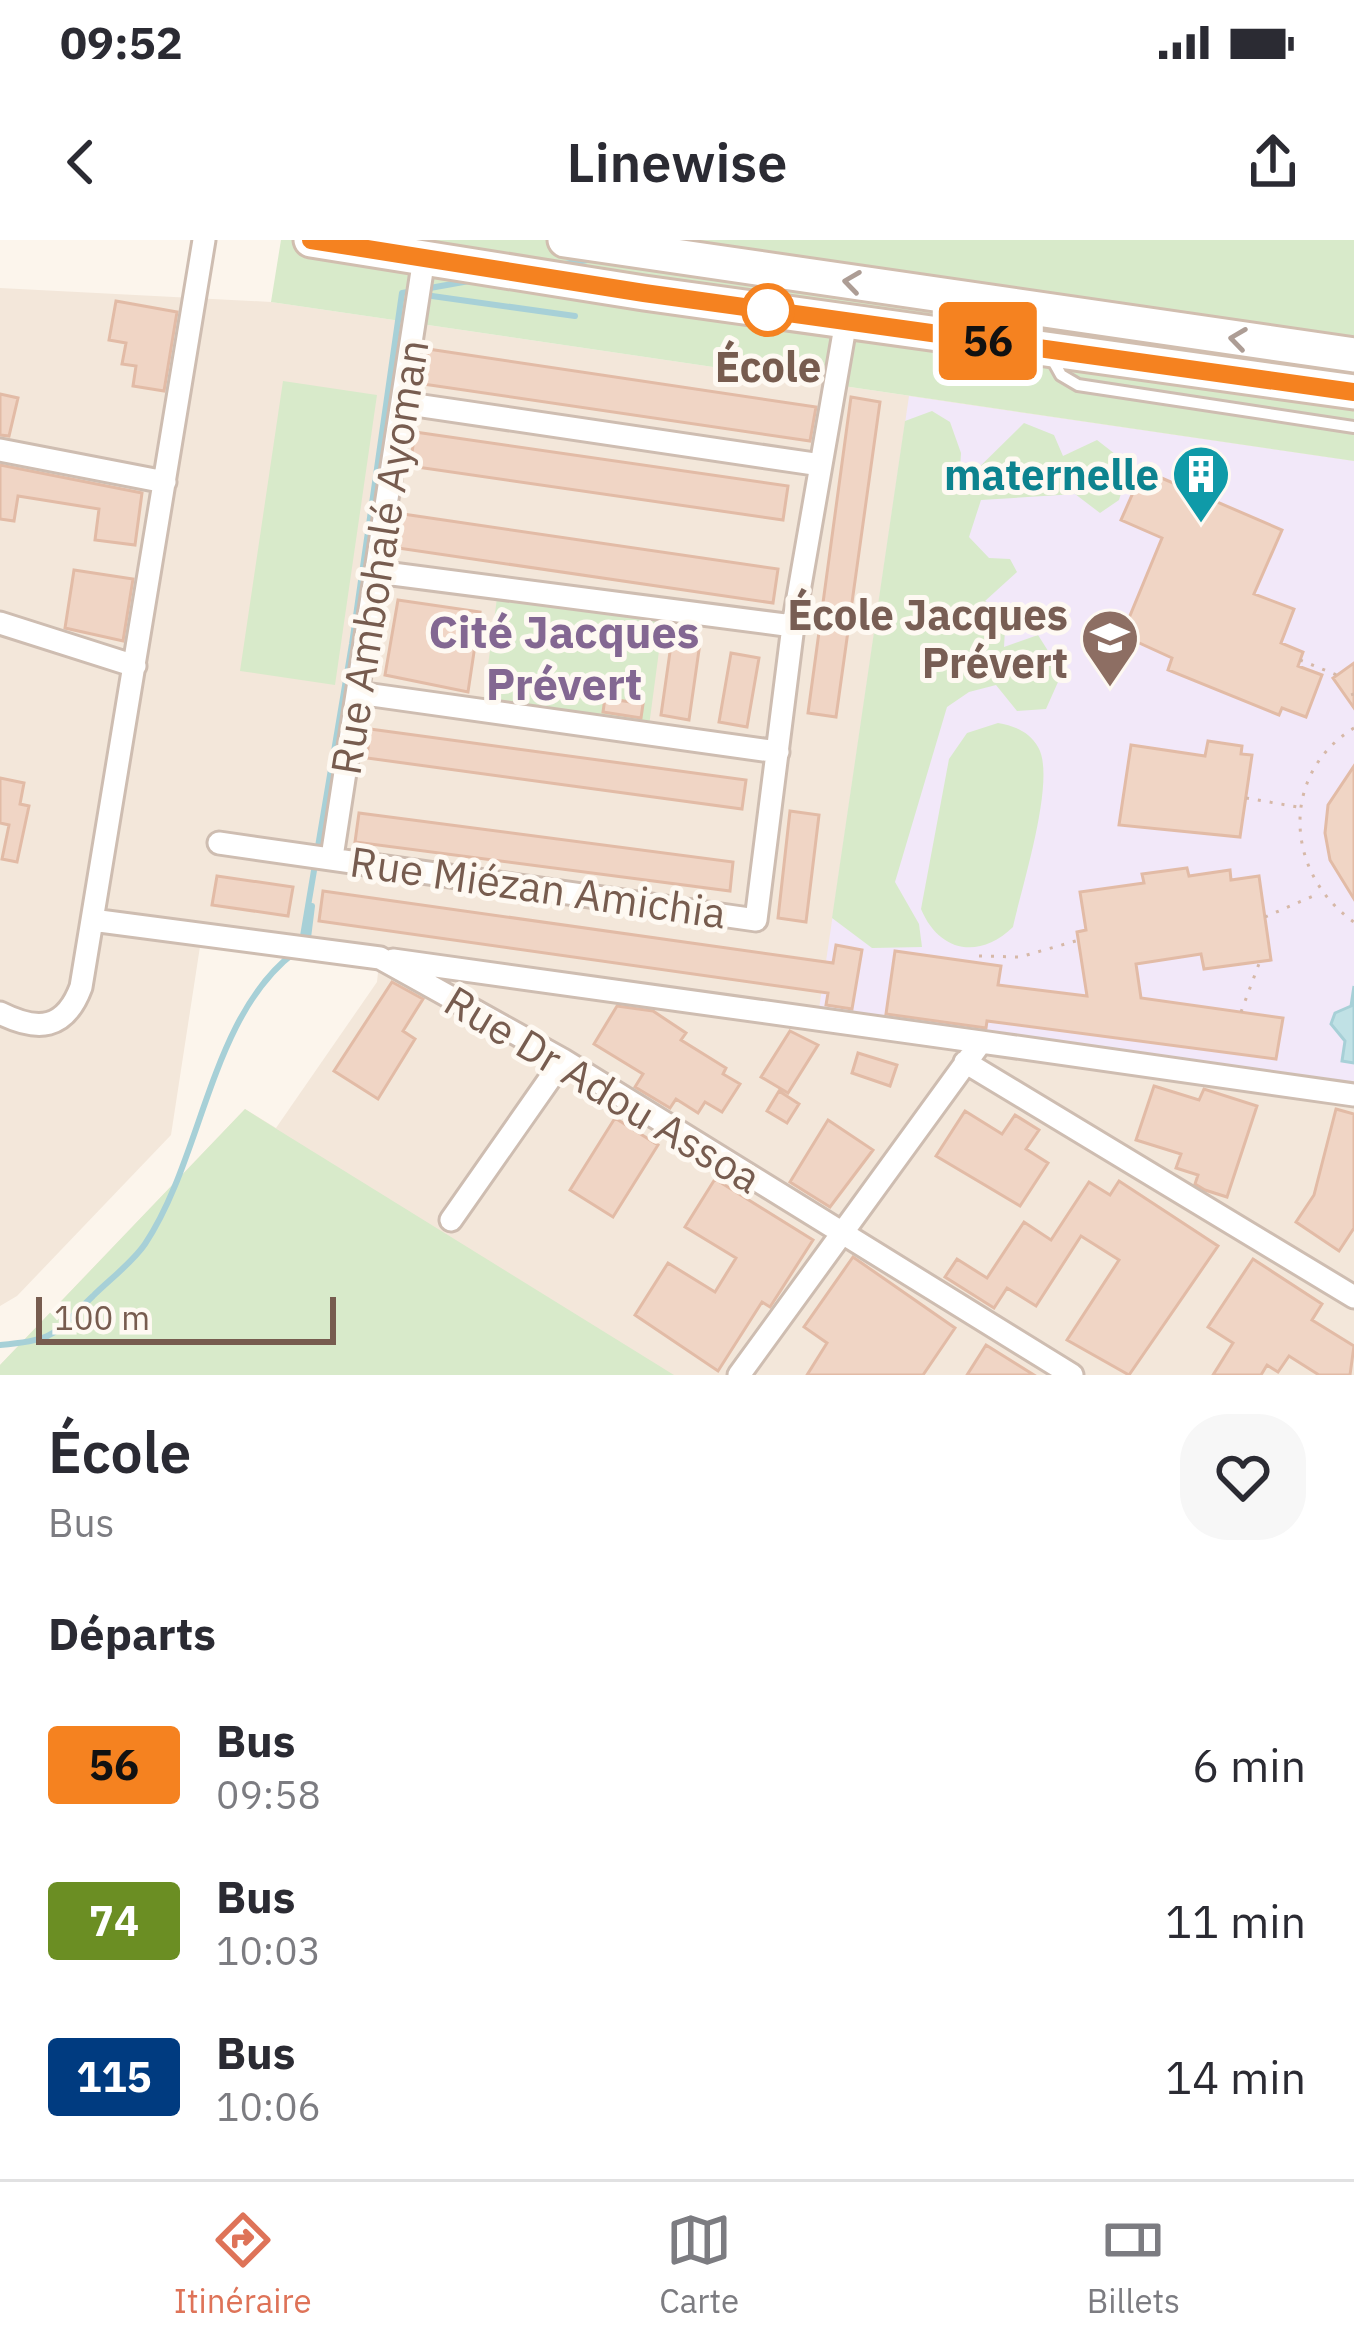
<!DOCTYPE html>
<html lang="fr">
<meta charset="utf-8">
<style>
body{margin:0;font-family:"IBM Plex Sans",sans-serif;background:#f7f7f7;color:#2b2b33;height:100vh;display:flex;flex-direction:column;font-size:45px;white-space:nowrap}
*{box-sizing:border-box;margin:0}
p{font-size:39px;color:#7c7c81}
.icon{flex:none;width:66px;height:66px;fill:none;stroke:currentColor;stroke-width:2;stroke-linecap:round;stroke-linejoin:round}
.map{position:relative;height:1135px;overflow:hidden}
.panel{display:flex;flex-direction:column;background:#fff;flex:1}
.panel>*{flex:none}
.badge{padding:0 24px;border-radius:9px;font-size:42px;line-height:78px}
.scale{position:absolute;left:36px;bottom:30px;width:300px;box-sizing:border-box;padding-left:12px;border:6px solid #775c4f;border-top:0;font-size:33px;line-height:42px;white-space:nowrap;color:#775c4f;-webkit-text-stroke:9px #fef9f2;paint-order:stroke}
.map>.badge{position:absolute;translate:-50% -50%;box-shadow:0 0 0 6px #fff}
h2{padding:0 48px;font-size:45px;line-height:108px}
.round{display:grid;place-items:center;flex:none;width:126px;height:126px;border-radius:48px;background:#f7f7f7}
.headline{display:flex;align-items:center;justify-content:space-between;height:204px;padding:0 48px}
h1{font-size:57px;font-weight:600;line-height:90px}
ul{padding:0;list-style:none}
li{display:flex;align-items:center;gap:36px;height:156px;padding:0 48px}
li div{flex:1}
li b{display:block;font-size:45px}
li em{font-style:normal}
li .badge{min-width:132px;font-weight:700;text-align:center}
.status{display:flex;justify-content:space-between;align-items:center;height:84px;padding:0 60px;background:#fff;direction:ltr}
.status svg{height:33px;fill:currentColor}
header{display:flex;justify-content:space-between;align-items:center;height:156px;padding:0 48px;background:#fff;font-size:54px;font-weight:600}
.menu{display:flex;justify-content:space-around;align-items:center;height:168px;border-top:3px solid #e1e1e2;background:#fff;font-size:33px;color:#7c7c81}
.menu a{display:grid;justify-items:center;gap:6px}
.menu .on{color:#de7358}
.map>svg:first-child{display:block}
.residential{fill:#f3e7da}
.education{fill:#f2e8f9}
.green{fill:#d8eaca}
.water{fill:#c0e1e5;stroke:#a7d0d7;stroke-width:3}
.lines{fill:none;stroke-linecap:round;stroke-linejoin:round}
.stream{stroke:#a7d0d7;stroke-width:6}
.building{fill:#f0d5c5;stroke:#e2bba6;stroke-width:3}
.lane-casing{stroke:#cebdb1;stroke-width:16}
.street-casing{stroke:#cebdb1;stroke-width:27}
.secondary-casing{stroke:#d1beaf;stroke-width:39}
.path{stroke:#d6b8a7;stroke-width:3;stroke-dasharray:3 9;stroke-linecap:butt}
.lane{stroke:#fff;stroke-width:10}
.street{stroke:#fff;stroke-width:21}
.secondary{stroke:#fff;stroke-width:33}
.oneway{stroke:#ad9d95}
.line-casing{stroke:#fff;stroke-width:27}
.line{stroke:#f58220;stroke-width:18}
.stop-dot{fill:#fff;stroke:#f58220;stroke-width:6}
.labels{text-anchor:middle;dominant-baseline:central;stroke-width:10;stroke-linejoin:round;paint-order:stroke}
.stop-label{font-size:42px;font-weight:bold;fill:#775c4f;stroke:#fef9f2}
.culture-label{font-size:42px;font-weight:bold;fill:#0d838f;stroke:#fef9f2;text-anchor:end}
.street-label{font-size:42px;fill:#775c4f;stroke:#fef9f2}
.education-label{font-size:42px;font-weight:bold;fill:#785e54;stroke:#fef9f2;text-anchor:end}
.neighbourhood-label{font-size:45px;font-weight:bold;fill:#836792;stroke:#fef9f2}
</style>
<div class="status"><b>09:52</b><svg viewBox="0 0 49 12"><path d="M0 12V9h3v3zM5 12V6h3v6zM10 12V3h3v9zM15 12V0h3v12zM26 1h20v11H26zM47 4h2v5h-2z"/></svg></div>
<header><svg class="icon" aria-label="back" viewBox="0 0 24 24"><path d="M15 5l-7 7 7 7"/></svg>Linewise<svg class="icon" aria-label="share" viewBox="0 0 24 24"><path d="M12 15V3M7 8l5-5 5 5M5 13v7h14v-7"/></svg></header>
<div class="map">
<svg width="1354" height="1135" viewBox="0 0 1354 1135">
<rect width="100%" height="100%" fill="#fcf5ec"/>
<path class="residential" d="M0,48L271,62L1354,221V1135H0V1125L245,869L276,888L377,742L380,713L203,687L171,895L17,1056L0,1066Z"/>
<path class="education" d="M909,156L1354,221V850L818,776Z"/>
<path class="green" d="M281,0H1354V221L271,62Z
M283,141L377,155L335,445L240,431Z
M932,171L950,182L961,213L959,247L1024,183L1054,195L1063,216L1097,200L1115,214L1127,234L1119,260L1100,273L1075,254L981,260L969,297L989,318L1010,319L1017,332L985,361L1006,372L1004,407L1038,395L1062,433L1046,469L1017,471L996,445L969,452L947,467L895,642L919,684L922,707L872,708L832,678L905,181Z
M497,358L663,381L649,486L483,463Z
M998,483C1014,486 1029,491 1038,507C1057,538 1021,649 1013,687C979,720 939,712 921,669L949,519L967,493Z
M245,869L275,888L674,1135H0V1125Z"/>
<path class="water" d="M1354,746V823L1342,821L1345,801L1331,784L1335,773L1351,766Z"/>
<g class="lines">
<path class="stream" d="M559,25L593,19
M432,56L575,76
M308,698L312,666
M302,702L352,404L402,53L469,41
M0,1105C57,1100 52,1095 93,1056C109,1040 132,1023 145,1004C203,917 210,776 295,712"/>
</g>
<path class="building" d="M116,61L177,72L164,151L133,146L136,126L122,124L126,103L109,100Z
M428,109L816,167L810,201L423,144Z
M0,154L18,158L9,196L0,195Z
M851,157L880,162L836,477L808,473Z
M415,192L788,246L783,280L410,226Z
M0,225L142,253L135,305L95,300L99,269L18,256L14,281L0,279Z
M1143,230L1282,290L1254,354L1294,369L1281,403L1303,412L1298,426L1322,435L1306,477L1282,468L1279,475L1168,430L1172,418L1122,395L1162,298L1121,280Z
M403,274L778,329L773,363L398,308Z
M74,330L133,339L123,401L65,388Z
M398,360L480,372L468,452L385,435Z
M672,398L700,403L689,480L661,475Z
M731,413L759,418L747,487L719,482Z
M1354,423V468L1333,438Z
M605,458L643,464L641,478L603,472Z
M370,489L746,540L742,569L367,518Z
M1208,501L1242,506L1241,514L1252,515L1240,597L1119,585L1131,505L1205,516Z
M1354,526V659L1330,620L1325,593L1328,565Z
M0,538L24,543L20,564L29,566L17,622L2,619L9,585L0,583Z
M790,571L819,575L806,682L778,678Z
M359,573L733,622L730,651L355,602Z
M1187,628L1189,636L1230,630L1231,640L1259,636L1271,720L1204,729L1201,714L1136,724L1141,758L1283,778L1276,819L987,781L986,788L886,774L895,711L1001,726L998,745L1087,756L1077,692L1086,690L1080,652L1144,643L1142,634Z
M217,636L293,647L288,676L212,665Z
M323,651L833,723L836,705L862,710L852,769L826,765L828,753L319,681Z
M392,742L423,759L403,791L415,799L378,859L334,831Z
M617,766L653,771L686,793L681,800L726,828L723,834L740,844L722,872L705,862L698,873L676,859L670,868L635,847L643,834L594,804Z
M790,791L818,805L788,853L761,837Z
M858,813L897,825L890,846L852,833Z
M1154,846L1199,860L1204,849L1257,866L1227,957L1205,950L1195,944L1198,935L1176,928L1181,914L1136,900Z
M779,851L799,864L787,883L767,871Z
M1336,869L1354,874V988L1339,1011L1296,982L1314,955Z
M965,871L1002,894L1015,875L1039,890L1026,909L1048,923L1020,966L936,916Z
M615,878L658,905L613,977L570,950Z
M828,880L873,910L830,967L790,942Z
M715,939L813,1000L770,1067L762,1062L718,1131L635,1075L668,1023L715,1052L736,1018L685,987Z
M1119,941L1218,1006L1129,1135L1067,1100L1119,1020L1081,996L1036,1066L1007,1048L994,1068L945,1037L957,1019L987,1038L1024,982L1051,1000L1089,942L1110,955Z
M853,1017L955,1088L923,1135H807L827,1103L804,1087Z
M1253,1019L1322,1064L1312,1080L1354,1106L1350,1135H1319L1289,1116L1278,1132L1267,1125L1261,1135H1213L1233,1103L1208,1087Z
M986,1105L1034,1135H967Z"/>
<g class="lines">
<defs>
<path id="lane" d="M1051,117L1061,135L1078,145L1354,187"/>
<path id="street" d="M402,163L821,225
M0,210L165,242
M377,332L793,386
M0,383L135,426
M358,453L778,512
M219,603L756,680L793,386L846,81
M332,617L424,18
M92,680L380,718L563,820L1072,1135
M393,720L981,802
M0,773C38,792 65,790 81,747L204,0
M965,822L1354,1057
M451,980L563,820
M739,1135L981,802L1354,855"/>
<path id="secondary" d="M311,0L644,53L1354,152
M565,0L1354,115"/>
</defs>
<use href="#lane" class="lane-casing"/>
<use href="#street" class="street-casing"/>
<use href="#secondary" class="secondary-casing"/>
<path class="path" d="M1300,420L1337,435
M1352,453L1354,459
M1354,488C1279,534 1285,634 1354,682
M1246,558L1298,567
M1265,677L1320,653
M979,716L1020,717L1079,700
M1241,772L1260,721"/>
<use href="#lane" class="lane"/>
<use href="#street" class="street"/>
<use href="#secondary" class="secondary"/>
</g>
<defs><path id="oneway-chevron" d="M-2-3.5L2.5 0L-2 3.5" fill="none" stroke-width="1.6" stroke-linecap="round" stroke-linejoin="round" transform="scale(3)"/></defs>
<g class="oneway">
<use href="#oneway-chevron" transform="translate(852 42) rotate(-172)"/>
<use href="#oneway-chevron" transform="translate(1238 99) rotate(-172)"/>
</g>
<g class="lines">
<defs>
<path id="line" d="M311,0L644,53L1354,152"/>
</defs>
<use href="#line" class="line-casing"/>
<use href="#line" class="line"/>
</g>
<defs>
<symbol id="building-pin" viewBox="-11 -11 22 30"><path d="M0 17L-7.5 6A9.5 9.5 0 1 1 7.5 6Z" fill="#0f9aa8" stroke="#fef9f2"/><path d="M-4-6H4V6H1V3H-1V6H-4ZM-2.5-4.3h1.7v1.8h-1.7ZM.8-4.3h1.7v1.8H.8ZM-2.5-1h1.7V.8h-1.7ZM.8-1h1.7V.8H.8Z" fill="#fff"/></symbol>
<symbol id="school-pin" viewBox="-11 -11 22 30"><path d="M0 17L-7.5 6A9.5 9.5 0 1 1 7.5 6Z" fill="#8d6e63" stroke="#fef9f2"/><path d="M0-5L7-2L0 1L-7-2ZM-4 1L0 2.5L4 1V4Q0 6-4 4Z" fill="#fff"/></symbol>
</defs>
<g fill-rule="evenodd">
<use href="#building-pin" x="1168" y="201" width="66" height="90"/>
<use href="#school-pin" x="1077" y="365" width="66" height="90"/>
</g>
<circle class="stop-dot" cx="768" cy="70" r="24"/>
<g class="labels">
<g class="stop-label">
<text x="768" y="126">École</text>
</g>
<g class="culture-label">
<text x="1159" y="234">maternelle</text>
</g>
<g class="street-label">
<text transform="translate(379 317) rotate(-81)">Rue Ambohalé Ayoman</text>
<text transform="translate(538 647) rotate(8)">Rue Miézan Amichia</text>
<text transform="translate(603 849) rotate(31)">Rue Dr Adou Assoa</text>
</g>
<g class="education-label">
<text x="1068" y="374">École Jacques<tspan x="1068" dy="48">Prévert</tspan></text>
</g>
<g class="neighbourhood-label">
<text x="564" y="391">Cité Jacques<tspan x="564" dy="52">Prévert</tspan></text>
</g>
</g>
</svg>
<div class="scale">100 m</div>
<b class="badge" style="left:988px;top:101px;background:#f58220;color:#111">56</b>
</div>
<section class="panel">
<div class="headline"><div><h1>École</h1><p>Bus</p></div><a class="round"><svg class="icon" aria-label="heart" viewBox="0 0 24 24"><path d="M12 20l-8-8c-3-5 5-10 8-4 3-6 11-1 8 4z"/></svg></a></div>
<h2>Départs</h2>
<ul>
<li><span class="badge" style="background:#f58220;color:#111">56</span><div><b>Bus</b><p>09:58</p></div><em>6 min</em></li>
<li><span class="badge" style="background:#6b8e23;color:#fff">74</span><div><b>Bus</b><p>10:03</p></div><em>11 min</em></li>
<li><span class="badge" style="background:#003b80;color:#fff">115</span><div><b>Bus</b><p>10:06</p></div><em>14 min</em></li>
</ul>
</section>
<nav class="menu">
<a class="on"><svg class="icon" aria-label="directions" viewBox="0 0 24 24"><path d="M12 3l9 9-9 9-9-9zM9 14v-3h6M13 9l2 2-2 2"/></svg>Itinéraire</a>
<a><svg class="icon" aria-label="map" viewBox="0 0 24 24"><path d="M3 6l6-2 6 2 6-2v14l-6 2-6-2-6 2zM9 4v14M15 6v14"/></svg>Carte</a>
<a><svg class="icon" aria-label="tickets" viewBox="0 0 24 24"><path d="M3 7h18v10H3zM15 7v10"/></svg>Billets</a>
</nav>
